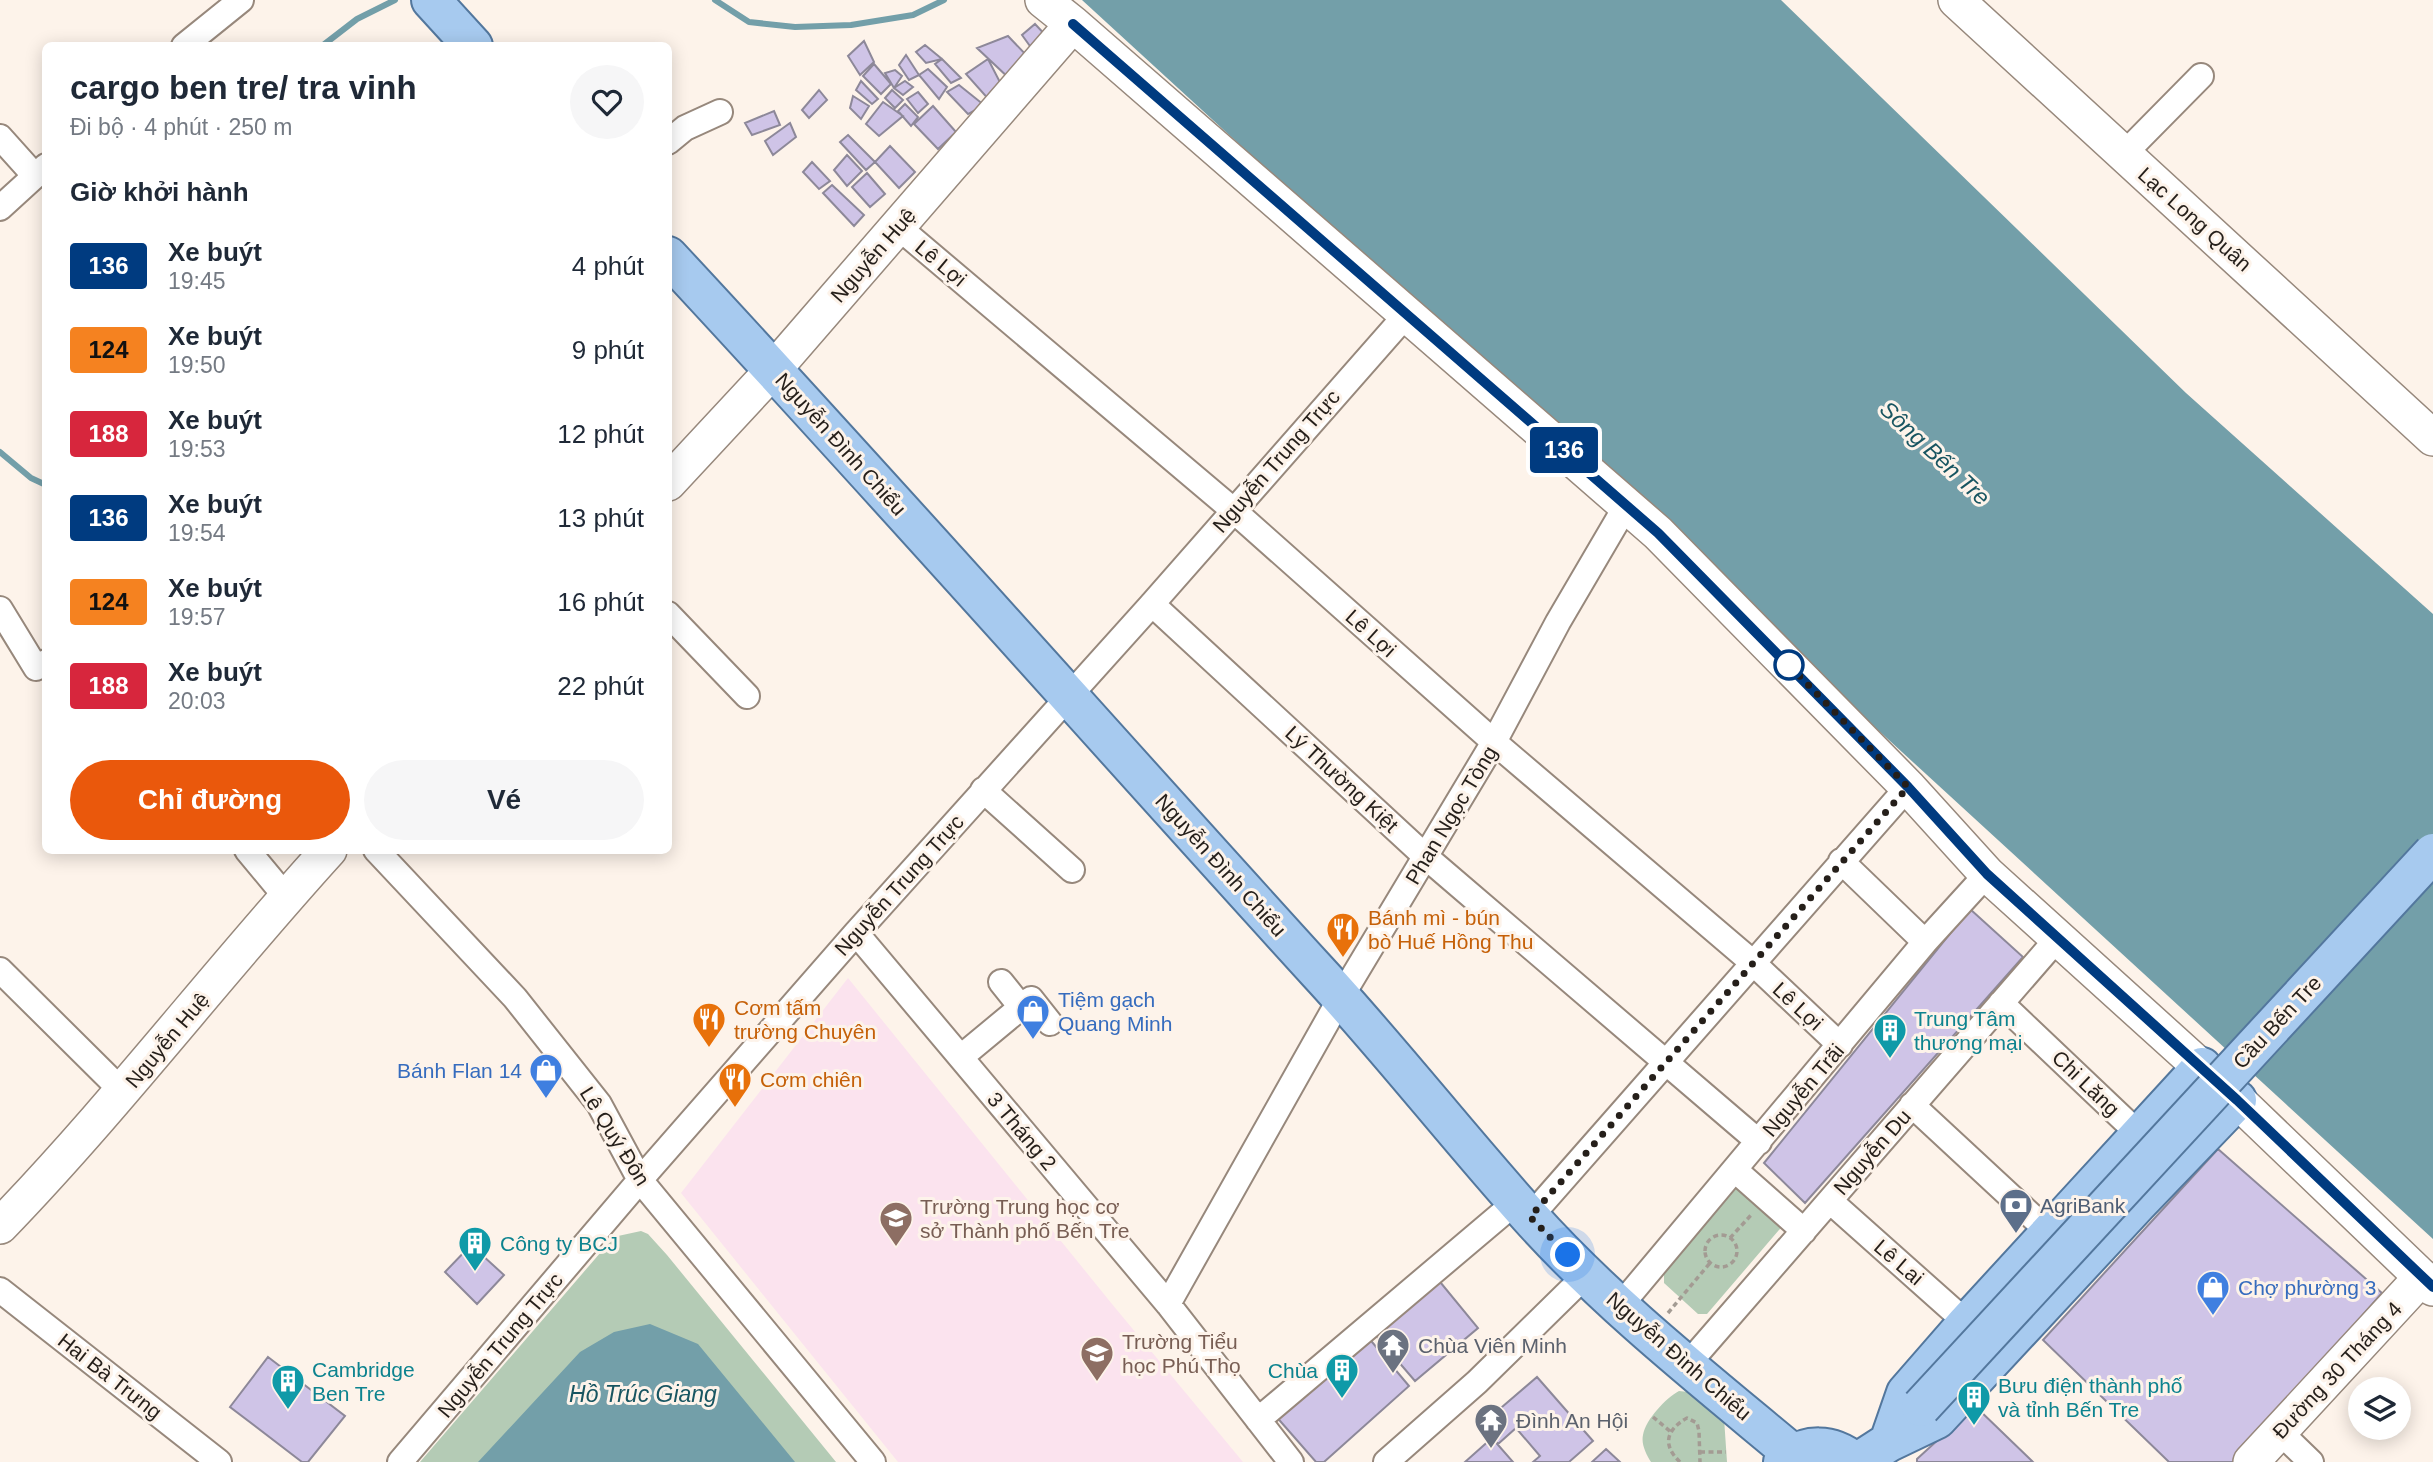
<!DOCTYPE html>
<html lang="vi">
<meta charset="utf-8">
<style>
body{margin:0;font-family:Helvetica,sans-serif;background:#f6f6f7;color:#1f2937;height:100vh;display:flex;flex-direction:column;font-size:26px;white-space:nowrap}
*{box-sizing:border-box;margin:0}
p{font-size:23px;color:#747a83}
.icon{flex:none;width:38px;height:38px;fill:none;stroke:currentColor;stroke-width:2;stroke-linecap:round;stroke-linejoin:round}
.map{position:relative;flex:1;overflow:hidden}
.drawer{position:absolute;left:42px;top:42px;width:630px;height:812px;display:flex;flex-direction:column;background:#fff;border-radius:10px;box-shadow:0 4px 18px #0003}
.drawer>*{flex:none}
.badge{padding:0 14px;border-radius:5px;font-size:24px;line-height:46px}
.fabs{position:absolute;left:2348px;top:1377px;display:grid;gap:14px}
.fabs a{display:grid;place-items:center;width:63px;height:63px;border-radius:50%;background:#fff;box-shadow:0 4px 18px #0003;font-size:35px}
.you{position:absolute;width:35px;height:35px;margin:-18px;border:5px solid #fff;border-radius:50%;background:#1a73e8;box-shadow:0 0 0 10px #1a73e833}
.map>.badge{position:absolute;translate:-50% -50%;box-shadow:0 0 0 4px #fff}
h2{padding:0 28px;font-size:26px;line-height:63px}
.round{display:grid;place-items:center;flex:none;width:74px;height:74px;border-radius:37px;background:#f6f6f7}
.head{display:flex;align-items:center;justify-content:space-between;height:119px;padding:0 28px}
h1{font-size:33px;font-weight:700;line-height:52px}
.cta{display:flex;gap:14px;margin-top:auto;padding:14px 28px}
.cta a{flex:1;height:80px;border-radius:42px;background:#ea580c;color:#fff;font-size:28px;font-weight:700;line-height:80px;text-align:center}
.cta a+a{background:#f6f6f7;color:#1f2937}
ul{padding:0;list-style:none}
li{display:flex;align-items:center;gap:21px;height:84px;padding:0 28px}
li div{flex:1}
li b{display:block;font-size:26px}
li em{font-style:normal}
li .badge{min-width:77px;font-weight:700;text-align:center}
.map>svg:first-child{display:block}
.education{fill:#fbe3ee}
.green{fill:#b4cbb5}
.water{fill:#739fa9}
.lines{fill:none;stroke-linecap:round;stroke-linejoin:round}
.stream{stroke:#739fa9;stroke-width:6}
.building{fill:#cfc4e7;stroke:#8d8899;stroke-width:2}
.street-casing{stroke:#97887c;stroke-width:28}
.secondary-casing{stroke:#97887c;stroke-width:38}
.primary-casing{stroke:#53779d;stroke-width:42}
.path{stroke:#a39b93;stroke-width:3.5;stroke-dasharray:5 3.5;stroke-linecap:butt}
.street{stroke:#fff;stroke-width:24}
.secondary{stroke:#fff;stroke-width:35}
.primary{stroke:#a7caef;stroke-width:38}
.primary-bridge-casing{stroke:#53779d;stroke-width:42;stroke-linecap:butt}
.primary-bridge{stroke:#a7caef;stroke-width:38}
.line-casing{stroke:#fff;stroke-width:16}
.line{stroke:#003b80;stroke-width:10}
.walk{stroke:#251f1a;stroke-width:7;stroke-dasharray:0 12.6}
.stop-dot{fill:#fff;stroke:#003b80;stroke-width:3.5}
.labels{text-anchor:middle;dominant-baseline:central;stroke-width:6;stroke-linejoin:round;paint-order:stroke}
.street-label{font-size:21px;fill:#251f1a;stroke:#fdf3ea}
.food-label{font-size:21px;fill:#c56008;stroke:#fdf3ea;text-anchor:start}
.shop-label{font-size:21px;fill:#366cbe;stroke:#fdf3ea;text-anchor:start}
.culture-label{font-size:21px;fill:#0d838f;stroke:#fdf3ea;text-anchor:start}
.service-label{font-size:21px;fill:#4e5e75;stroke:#fdf3ea;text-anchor:start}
.education-label{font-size:21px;fill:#785e54;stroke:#fdf3ea;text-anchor:start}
.worship-label{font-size:21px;fill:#5b616d;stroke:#fdf3ea;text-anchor:start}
.water-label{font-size:23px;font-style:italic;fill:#185561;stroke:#fdf3ea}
</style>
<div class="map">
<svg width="2433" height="1462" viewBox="0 0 2433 1462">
<rect width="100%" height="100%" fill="#fdf3ea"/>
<path class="education" d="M848,978L1112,1304L1243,1462H898L681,1193Z"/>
<path class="green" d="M1740,1184L1785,1223L1707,1314H1698L1664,1283V1273Z
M641,1231L648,1234L667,1255L836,1462H420L607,1245L618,1236Z
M1679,1391L1688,1392L1724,1418L1727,1462H1651C1646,1454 1641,1444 1643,1435C1646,1419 1666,1398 1679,1391Z"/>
<path class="water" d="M1082,0H1781L2186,393L2433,614V1239Z
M650,1324L698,1344L795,1462H478L580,1352L614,1332Z"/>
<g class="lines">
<path class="stream" d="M715,0L749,22L795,27L851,25L913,15L944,0
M322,46L357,19L395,0
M0,452L31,478L46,485"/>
</g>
<path class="building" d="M1035,24L1050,40L1035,53L1022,35Z
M1008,36L1031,60L1011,80L977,48Z
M864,41L874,62L860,75L848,56Z
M925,45L942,59L926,63L916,52Z
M906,55L919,75L909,80L899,65Z
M942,59L961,78L951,83L935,64Z
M988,59L1003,88L991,102L966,74Z
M874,64L891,84L881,94L863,76Z
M928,69L947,87L939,99L919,75Z
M895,70L902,76L894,88L885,73Z
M861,81L878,99L872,104L856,90Z
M905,81L913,87L903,95L894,88Z
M959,85L984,105L968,114L947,92Z
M819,90L827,100L809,118L802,110Z
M892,90L903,100L895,108L885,98Z
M918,92L928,104L918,113L907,99Z
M853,96L869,106L861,119L850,108Z
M883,102L903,116L879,136L866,124Z
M905,104L918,117L911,126L898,111Z
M933,106L956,132L938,149L914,124Z
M774,111L780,125L752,135L745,123Z
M790,123L796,137L773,155L765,141Z
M848,135L875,162L866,170L840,142Z
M890,146L915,172L899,188L875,162Z
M847,155L862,171L847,186L834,170Z
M812,162L830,181L819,189L803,172Z
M867,173L885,194L870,207L852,187Z
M832,185L864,215L854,226L823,193Z
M1970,909L2023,957L1805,1203L1764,1163Z
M2218,1149L2382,1293L2235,1462H2169L2043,1340Z
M471,1245L504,1275L477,1304L445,1272Z
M1436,1277L1478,1328L1415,1381L1373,1332Z
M1367,1336L1409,1386L1324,1462H1316L1274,1414Z
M268,1357L345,1416L308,1462H302L230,1407Z
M1537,1377L1593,1441L1569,1462H1533L1540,1456L1516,1428L1498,1444L1481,1425Z
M1975,1406L2033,1462H1917V1459Z
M1492,1438L1513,1462H1465Z
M1606,1449L1620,1462H1592Z"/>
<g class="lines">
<defs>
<path id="street" d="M184,46L241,0
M0,137L35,176
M668,142L685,128L720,112
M2123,155L2201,76
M0,208L46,166
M897,226L1233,510L1494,742L1752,962L1840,1045
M1152,604L1426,857L1759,1142
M0,609L36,668L46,662
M668,614L747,696
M983,790L1072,870
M247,850L286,897
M376,850L515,998L599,1104L640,1180L873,1462
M1841,861L1925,942
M856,933L1168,1304L1291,1462
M0,970L123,1092
M1001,982L1021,1007
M2001,1003L2140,1135
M961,1057L1031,999L1050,1023
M1912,1105L2050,1233
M1735,1170L1804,1231
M1830,1201L1967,1323
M1530,1217L1908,787
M0,1290L219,1462
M1168,1304L1341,997L1494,742L1558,622L1626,506
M1620,1306L1925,942L1987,874
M1687,1365L2057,939
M1258,1420L1517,1201
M2280,1432L2311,1462
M400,1462L640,1180L856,933L1152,604L1406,315
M1386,1462L1477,1382L1586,1275"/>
<path id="secondary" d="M1043,0L1073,24L1658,533L1908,787L1987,874L2237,1100L2433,1288
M1956,0L2433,438
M668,483L774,369L1073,24
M0,1226C116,1106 217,973 329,850
M2251,1462L2422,1277"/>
<path id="primary" d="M431,0L473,46
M668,256C888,492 1101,734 1318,972C1391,1051 1457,1136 1529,1216C1608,1304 1702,1378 1793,1454
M1889,1442L1937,1419L2137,1204L2237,1100
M1889,1442L1906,1393L1967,1323L2202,1067
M1783,1462C1806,1442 1832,1443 1855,1462
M1858,1462L1889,1442L1905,1424"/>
</defs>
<use href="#street" class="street-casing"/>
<use href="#secondary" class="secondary-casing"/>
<use href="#primary" class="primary-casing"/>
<path class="path" d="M1705 1251a16 16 0 1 1 32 0a16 16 0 1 1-32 0Z
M1730,1238L1752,1214
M1668,1313L1710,1263
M1653,1417L1671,1432
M1700,1452H1726
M1680,1462C1662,1445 1666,1430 1687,1418L1697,1423L1699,1431L1700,1462"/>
<use href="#street" class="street"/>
<use href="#secondary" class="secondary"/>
<use href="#primary" class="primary"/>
<defs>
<path id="primary-bridge" d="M1921,1407L2433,853"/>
</defs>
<use href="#primary-bridge" class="primary-bridge-casing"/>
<use href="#primary-bridge" class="primary-bridge"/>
</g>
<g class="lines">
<defs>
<path id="line" d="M1073,24L1658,533L1908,787L1987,874L2237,1100L2433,1287"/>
</defs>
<use href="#line" class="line-casing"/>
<use href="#line" class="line"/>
<path class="walk" d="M1568,1255L1530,1217L1908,787L1784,660L1789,665"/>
</g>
<defs>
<symbol id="restaurant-pin" viewBox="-11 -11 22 30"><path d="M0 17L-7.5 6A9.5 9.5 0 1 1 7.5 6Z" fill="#e8710a" stroke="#fdf3ea"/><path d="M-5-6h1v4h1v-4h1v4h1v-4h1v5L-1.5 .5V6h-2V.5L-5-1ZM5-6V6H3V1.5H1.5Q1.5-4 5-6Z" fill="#fff"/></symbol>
<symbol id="shop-pin" viewBox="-11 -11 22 30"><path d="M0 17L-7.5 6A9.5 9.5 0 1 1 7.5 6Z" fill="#3f7fe0" stroke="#fdf3ea"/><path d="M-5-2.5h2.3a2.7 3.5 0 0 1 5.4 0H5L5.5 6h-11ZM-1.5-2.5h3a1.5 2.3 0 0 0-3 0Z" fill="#fff"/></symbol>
<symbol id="building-pin" viewBox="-11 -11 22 30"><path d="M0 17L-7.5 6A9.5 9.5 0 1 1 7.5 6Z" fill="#0f9aa8" stroke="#fdf3ea"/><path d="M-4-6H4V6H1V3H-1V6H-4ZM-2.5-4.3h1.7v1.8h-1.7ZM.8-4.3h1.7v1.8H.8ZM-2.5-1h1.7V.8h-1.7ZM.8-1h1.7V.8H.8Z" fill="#fff"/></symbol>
<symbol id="bank-pin" viewBox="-11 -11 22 30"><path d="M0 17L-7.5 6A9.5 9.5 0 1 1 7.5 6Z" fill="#5c6f8a" stroke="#fdf3ea"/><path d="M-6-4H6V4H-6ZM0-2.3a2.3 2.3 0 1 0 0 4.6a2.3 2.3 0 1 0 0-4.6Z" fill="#fff"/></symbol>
<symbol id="school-pin" viewBox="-11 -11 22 30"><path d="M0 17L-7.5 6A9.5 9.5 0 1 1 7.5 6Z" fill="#8d6e63" stroke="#fdf3ea"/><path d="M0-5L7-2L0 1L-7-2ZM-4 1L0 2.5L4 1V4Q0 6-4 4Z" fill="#fff"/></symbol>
<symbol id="temple-pin" viewBox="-11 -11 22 30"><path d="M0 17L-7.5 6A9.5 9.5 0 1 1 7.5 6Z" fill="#6b7280" stroke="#fdf3ea"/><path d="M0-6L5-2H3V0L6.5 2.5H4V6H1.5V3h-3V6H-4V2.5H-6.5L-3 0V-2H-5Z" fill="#fff"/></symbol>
</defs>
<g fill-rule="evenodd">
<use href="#restaurant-pin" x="1324" y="910" width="38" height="52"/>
<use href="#shop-pin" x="1014" y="992" width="38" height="52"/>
<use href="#restaurant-pin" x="690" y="1000" width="38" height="52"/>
<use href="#building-pin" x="1871" y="1011" width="38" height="52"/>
<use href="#shop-pin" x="527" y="1051" width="38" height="52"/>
<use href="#restaurant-pin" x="716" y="1060" width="38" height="52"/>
<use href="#bank-pin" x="1997" y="1186" width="38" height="52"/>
<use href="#school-pin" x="877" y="1199" width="38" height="52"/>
<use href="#building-pin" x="456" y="1224" width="38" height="52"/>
<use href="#shop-pin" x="2194" y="1268" width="38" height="52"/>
<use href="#temple-pin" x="1374" y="1326" width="38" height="52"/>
<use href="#school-pin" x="1078" y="1334" width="38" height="52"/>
<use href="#building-pin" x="1323" y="1351" width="38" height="52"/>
<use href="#building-pin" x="269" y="1362" width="38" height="52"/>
<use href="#building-pin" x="1955" y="1378" width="38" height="52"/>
<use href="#temple-pin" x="1472" y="1401" width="38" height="52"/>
</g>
<circle class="stop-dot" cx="1789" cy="665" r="14"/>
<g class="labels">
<g class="street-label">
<text transform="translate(2195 219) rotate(42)">Lạc Long Quân</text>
<text transform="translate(873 255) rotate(-49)">Nguyễn Huệ</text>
<text transform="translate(941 263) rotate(40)">Lê Lợi</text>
<text transform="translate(841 444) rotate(48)">Nguyễn Đình Chiểu</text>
<text transform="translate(1276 461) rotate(-49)">Nguyễn Trung Trực</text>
<text transform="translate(1371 633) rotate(42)">Lê Lợi</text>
<text transform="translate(1342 779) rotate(43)">Lý Thường Kiệt</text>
<text transform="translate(1451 815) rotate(-59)">Phan Ngọc Tòng</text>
<text transform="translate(1221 865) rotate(48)">Nguyễn Đình Chiểu</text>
<text transform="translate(899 885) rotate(-48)">Nguyễn Trung Trực</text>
<text transform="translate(1798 1006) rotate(43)">Lê Lợi</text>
<text transform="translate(2277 1022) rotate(-47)">Cầu Bến Tre</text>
<text transform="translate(167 1040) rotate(-50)">Nguyễn Huệ</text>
<text transform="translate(2086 1083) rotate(44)">Chi Lăng</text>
<text transform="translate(1803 1090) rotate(-50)">Nguyễn Trãi</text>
<text transform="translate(1022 1131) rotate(50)">3 Tháng 2</text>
<text transform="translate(615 1136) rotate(58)">Lê Quý Đôn</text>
<text transform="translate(1872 1152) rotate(-49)">Nguyễn Du</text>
<text transform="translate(1899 1262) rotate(41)">Lê Lai</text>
<text transform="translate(500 1345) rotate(-50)">Nguyễn Trung Trực</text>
<text transform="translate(1679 1356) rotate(41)">Nguyễn Đình Chiểu</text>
<text transform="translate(2337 1370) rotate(-47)">Đường 30 Tháng 4</text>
<text transform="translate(110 1376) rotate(38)">Hai Bà Trưng</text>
</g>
<g class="food-label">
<text x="1368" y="917">Bánh mì - bún<tspan x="1368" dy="24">bò Huế Hồng Thu</tspan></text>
<text x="734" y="1007">Cơm tấm<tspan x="734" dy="24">trường Chuyên</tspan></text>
<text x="760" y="1079">Cơm chiên</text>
</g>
<g class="shop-label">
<text x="1058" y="999">Tiệm gạch<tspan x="1058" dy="24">Quang Minh</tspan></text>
<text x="522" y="1070" text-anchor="end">Bánh Flan 14</text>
<text x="2238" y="1287">Chợ phường 3</text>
</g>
<g class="culture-label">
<text x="1914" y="1018">Trung Tâm<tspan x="1914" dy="24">thương mại</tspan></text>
<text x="500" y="1243">Công ty BCJ</text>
<text x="312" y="1369">Cambridge<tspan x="312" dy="24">Ben Tre</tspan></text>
<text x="1318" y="1370" text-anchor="end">Chùa</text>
<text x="1998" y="1385">Bưu điện thành phố<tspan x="1998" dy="24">và tỉnh Bến Tre</tspan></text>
</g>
<g class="service-label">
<text x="2040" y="1205">AgriBank</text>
</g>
<g class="education-label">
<text x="920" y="1206">Trường Trung học cơ<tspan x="920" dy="24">sở Thành phố Bến Tre</tspan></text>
<text x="1122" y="1341">Trường Tiểu<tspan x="1122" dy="24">học Phú Thọ</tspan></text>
</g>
<g class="worship-label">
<text x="1418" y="1345">Chùa Viên Minh</text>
<text x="1516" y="1420">Đình An Hội</text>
</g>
<g class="water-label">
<text transform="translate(1935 453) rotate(43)">Sông Bến Tre</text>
<text x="643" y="1394">Hồ Trúc Giang</text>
</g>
</g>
</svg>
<div class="fabs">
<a><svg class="icon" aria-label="layers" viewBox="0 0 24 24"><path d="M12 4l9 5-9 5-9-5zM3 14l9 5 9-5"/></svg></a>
</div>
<div class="you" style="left:1568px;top:1255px"></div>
<b class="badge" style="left:1564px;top:450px;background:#003b80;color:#fff">136</b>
<section class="drawer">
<div class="head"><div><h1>cargo ben tre/ tra vinh</h1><p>Đi bộ · 4 phút · 250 m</p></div><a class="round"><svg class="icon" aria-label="heart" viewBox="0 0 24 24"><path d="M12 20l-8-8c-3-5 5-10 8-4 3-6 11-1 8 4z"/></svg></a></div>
<h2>Giờ khởi hành</h2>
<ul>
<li><span class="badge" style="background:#003b80;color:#fff">136</span><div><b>Xe buýt</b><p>19:45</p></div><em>4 phút</em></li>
<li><span class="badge" style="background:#f58220;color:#111">124</span><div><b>Xe buýt</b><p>19:50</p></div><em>9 phút</em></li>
<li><span class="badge" style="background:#d7263d;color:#fff">188</span><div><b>Xe buýt</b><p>19:53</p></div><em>12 phút</em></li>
<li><span class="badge" style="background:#003b80;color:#fff">136</span><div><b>Xe buýt</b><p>19:54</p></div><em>13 phút</em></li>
<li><span class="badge" style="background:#f58220;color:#111">124</span><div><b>Xe buýt</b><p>19:57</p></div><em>16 phút</em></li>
<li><span class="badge" style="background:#d7263d;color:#fff">188</span><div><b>Xe buýt</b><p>20:03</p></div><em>22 phút</em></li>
</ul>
<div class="cta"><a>Chỉ đường</a><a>Vé</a></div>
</section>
</div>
